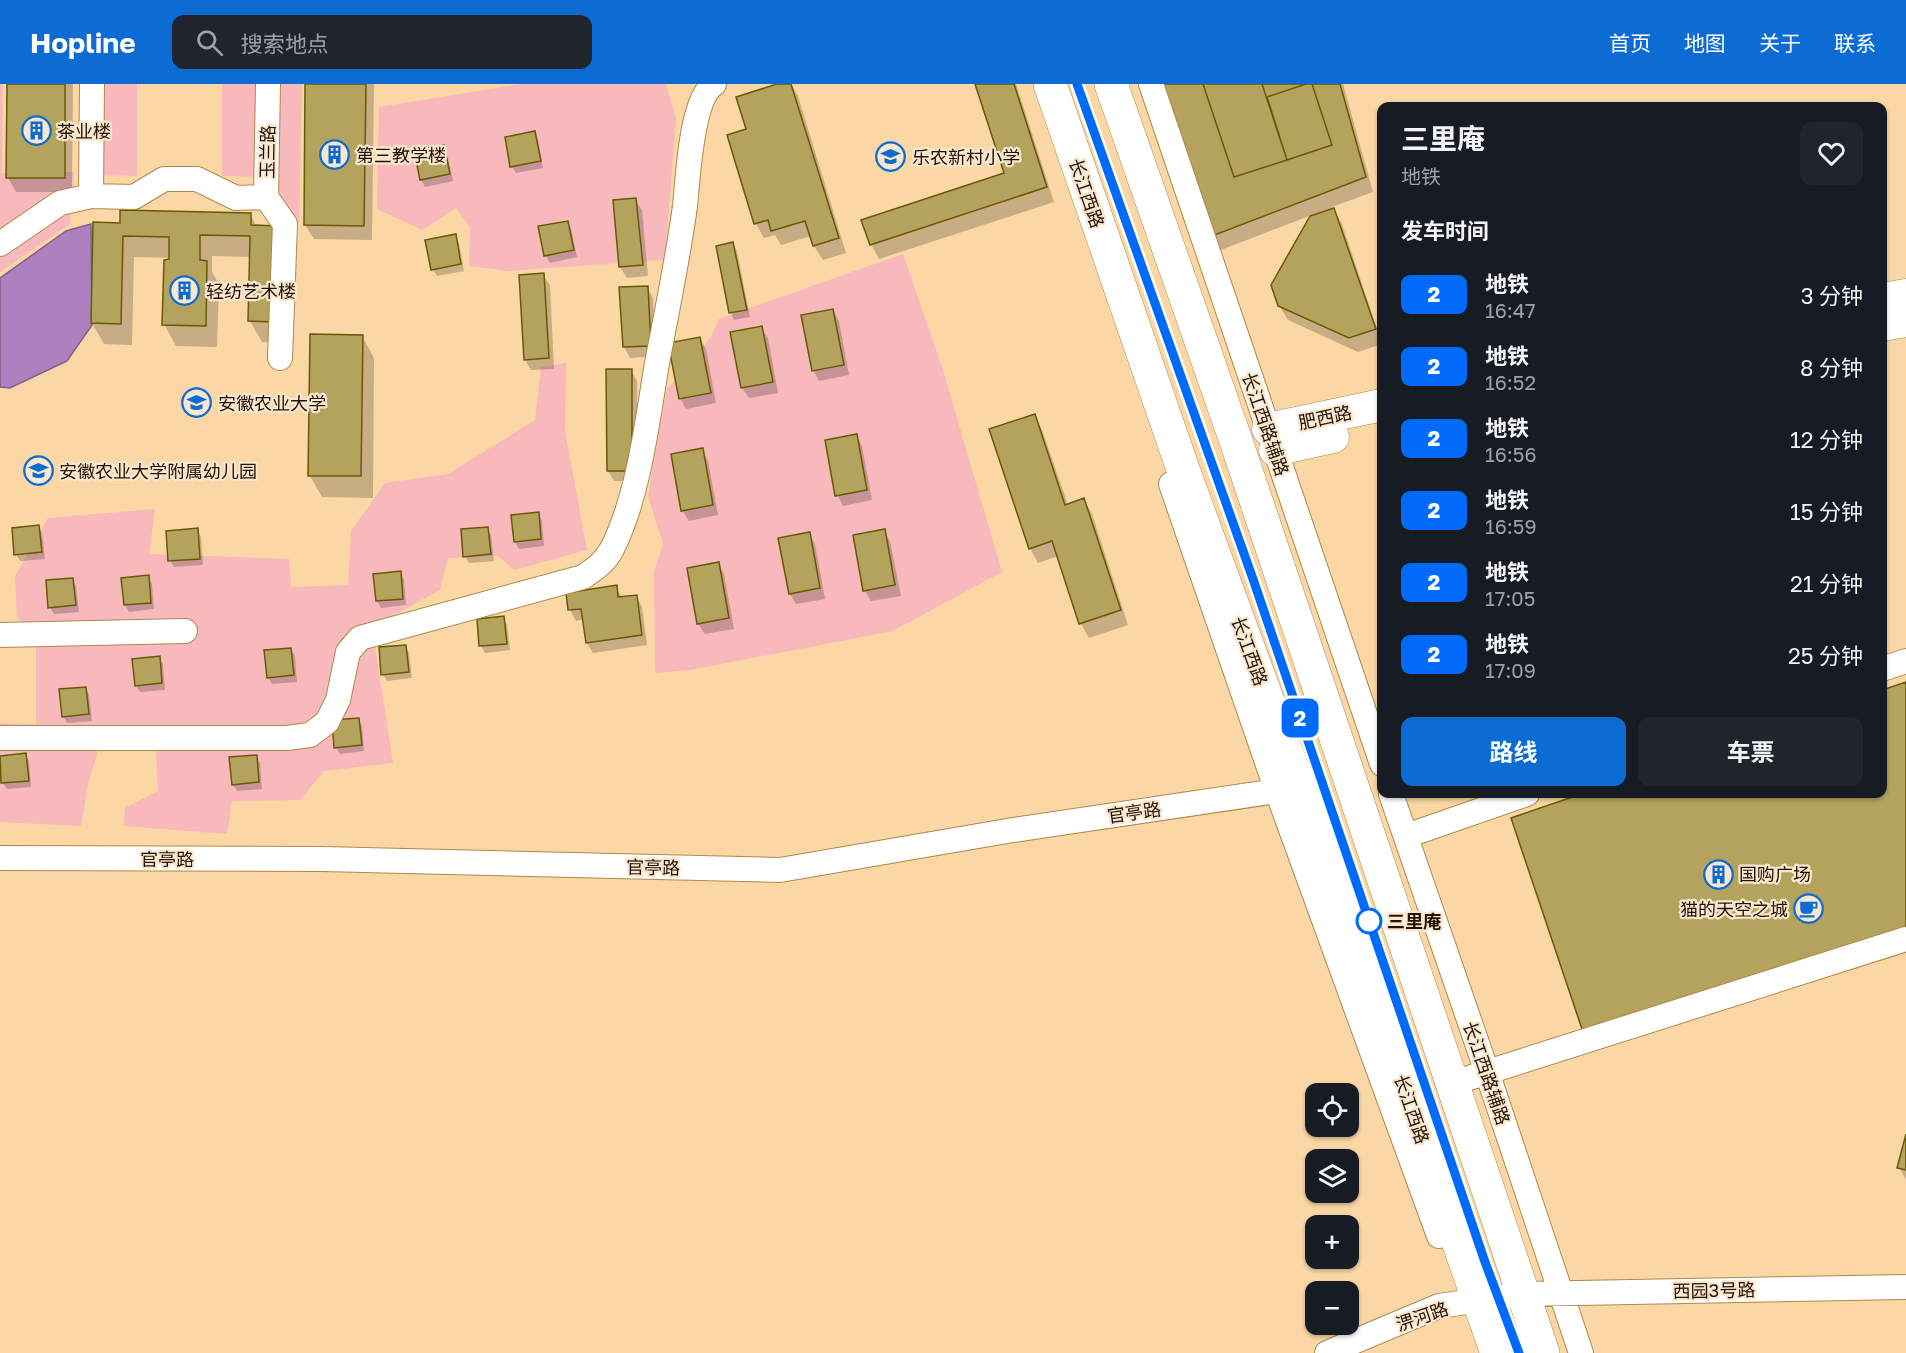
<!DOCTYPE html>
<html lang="zh">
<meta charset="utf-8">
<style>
body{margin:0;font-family:"Golos Text","Noto Sans SC",sans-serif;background:#20242c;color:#f1f3f6;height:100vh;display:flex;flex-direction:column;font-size:22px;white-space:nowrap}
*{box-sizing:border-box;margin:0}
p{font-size:20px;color:#9ea1a6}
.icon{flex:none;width:33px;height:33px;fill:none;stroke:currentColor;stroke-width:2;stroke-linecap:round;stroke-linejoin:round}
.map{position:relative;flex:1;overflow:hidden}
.sheet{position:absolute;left:1377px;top:18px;width:510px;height:696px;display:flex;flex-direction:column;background:#171b24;border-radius:12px;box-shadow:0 2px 4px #0004}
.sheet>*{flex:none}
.badge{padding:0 12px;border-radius:9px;font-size:21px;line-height:39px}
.buttons{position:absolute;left:1305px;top:999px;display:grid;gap:12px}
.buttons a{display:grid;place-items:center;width:54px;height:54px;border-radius:12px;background:#171b24;box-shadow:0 2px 4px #0004;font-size:30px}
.map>.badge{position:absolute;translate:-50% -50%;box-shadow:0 0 0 3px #fff}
h2{padding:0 24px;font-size:22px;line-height:54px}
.round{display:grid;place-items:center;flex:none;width:63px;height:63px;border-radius:12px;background:#20242c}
.overview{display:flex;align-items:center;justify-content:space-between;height:102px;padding:0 24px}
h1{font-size:28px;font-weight:700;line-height:45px}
.primary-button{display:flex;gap:12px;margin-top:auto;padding:12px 24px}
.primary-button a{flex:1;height:69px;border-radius:12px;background:#0d6bd4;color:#fff;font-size:24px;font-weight:700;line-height:69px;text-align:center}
.primary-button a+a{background:#20242c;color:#f1f3f6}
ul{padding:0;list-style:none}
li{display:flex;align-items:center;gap:18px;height:72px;padding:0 24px}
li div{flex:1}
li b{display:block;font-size:22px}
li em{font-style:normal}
li .badge{min-width:66px;font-weight:700;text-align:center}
header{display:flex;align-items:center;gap:36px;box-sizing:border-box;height:84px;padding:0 30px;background:#0d6bd4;color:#fff}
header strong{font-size:28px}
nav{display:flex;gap:33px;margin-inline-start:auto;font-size:21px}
.search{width:420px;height:54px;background:#20242c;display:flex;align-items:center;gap:15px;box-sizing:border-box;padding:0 21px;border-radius:12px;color:#9ea1a6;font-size:22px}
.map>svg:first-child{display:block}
.green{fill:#f8b9bc}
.water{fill:#ae80c0;stroke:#845f86;stroke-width:1.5}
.shadow{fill:#0003}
.building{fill:#b4a35c;stroke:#695906;stroke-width:1.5}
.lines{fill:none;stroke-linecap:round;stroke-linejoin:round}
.minor-casing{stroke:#b0884a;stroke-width:26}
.major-casing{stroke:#b0884a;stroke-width:33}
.highway-casing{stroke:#b0884a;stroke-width:34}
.minor{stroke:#fff;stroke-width:24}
.major{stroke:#fff;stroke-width:32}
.highway{stroke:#fff;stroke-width:33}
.line-casing{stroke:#fff;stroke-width:14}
.line{stroke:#006bfa;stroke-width:9}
.stop-dot{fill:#fff;stroke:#006bfa;stroke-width:3}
.labels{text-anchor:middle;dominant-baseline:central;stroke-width:4.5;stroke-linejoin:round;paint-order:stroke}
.poi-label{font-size:18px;fill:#211200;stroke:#f9e7cf;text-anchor:start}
.street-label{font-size:18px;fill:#211200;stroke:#f9e7cf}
.stop-label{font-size:18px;font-weight:bold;fill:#211200;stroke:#f9e7cf;text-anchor:start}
</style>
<header>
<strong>Hopline</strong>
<div class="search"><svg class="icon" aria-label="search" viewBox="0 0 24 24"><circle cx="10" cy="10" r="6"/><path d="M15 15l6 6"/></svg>搜索地点</div>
<nav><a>首页</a><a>地图</a><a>关于</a><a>联系</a></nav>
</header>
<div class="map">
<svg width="1906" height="1269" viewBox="0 0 1906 1269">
<rect width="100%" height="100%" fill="#fad7a5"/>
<path class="green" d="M0,0H3L2,89L74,88L70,140L0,188Z
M104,0H137V92L104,91Z
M222,0H255V93L222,92Z
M275,0H302L299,139L289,138L274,113Z
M521,0H666L676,35L665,176L508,187L469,182L470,143L456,124L422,146L377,125L379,23Z
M903,170L943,286L1002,488L893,547L690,586L655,589L654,488L663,460L648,412L667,305L711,253L719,235Z
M566,279L565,347L587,466L514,486L498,472L448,474L440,506L372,543L393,679L324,687L300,716L232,717L227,750L124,742L125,724L158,707L155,643L135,645L98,667L89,697L81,742L0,738V639L36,640V553L17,533L15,492L48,434L155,425L149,470L289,475L291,503L348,501L351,447L385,399L448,390L535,336L541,283Z"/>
<path class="water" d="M91,140L92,241L67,277L10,304L0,303V194L66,147Z"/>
<path class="shadow" d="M8,0H73L72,108H16L8,94Z
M307,0H374L372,156L314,155L305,141Z
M782,0H791L798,12L846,169L823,176L814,162L811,152L781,161L775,151L764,154L756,140L729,52L748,46Z
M977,0H1016L1054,118L879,175L871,160L1006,90Z
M1153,0H1343L1373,108L1332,123L1342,140L1382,260L1358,268L1288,236L1279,221L1273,201L1312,131L1213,169Z
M534,49L538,56L543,84L516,89L512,83L507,54Z
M443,62L447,69L453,97L425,103L421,96L416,68Z
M635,116L642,126L648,192L627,194L620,183L614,118Z
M250,130L257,143L287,259L262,258L250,237L251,173L212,172V188L219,200L217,263L176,262L164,240L174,174L134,173L132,261L104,260L92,239L121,140Z
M567,138L571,145L577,173L550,179L546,172L540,144Z
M455,152L459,159L464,187L437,192L433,185Z
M733,160L737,167L750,233L734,236L731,229L717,163Z
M543,191L550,201L554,285L531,286L525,276Z
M647,203L653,214L656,272L630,274L624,263L621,205Z
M833,226L839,237L849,291L819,297L813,286Z
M761,244L768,254L778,309L749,314L742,304L732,249Z
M362,252L374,274L373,414L322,413L310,392Z
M700,254L706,265L716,319L686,325L680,314Z
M631,286L637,297L638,397H614L608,387Z
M1034,331L1042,346L1068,421L1084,416L1092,430L1128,541L1089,554L1081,540L1058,472L1038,479L1030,464Z
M856,351L862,362L872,416L843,422L837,411Z
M702,366L708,377L718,431L689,437L682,426Z
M538,430L542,437L544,462L519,465L515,458Z
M38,442L42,449L45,475L20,477L16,470Z
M487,445L491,451L494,477L469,479L465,472Z
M197,446L201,453L203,481L174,483L170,476Z
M884,447L890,457L901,512L871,517L865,507Z
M809,450L815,460L825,515L796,520L790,510Z
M718,480L724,490L734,545L705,550L698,540L688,485Z
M400,489L404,496L406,521L381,524L377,517Z
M148,493L152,500L154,525L129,528L125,521Z
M72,495L76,502L79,528L54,530L50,523Z
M616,503L622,514L636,512L642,523L647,561L593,569L587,559L584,535L576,537L570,526L568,510Z
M503,534L507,541L510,566L485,569L481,562Z
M405,562L409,569L412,594L387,597L383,590Z
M291,565L295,572L297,598L272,600L268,593Z
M159,574L163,580L165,606L140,608L136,602Z
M1906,599V860L1594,967L1588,956L1512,735L1585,710H1882Z
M85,604L89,611L92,637L67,639L63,632Z
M358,635L362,642L364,667L340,670L336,663Z
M25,671L29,677L31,703L7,705L3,699Z
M256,672L260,679L262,705L237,707L233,700Z
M1906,1056V1096L1899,1083Z"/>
<path class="building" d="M7,0H65V94H6Z
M305,0H366L364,142L304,141Z
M777,0H791L839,154L813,162L805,137L771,147L768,136L754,140L727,51L746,45L736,13Z
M975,0H1014L1047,103L870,161L861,136L1004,89Z
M1151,0H1340L1366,93L1204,155Z
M1203,0H1262L1287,76L1234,93Z
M1306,0H1312L1332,61L1287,76L1267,13Z
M535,47L541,77L510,83L505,53Z
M444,61L450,90L420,96L414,66Z
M636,114L643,181L619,183L613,116Z
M1334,124L1376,245L1349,254L1278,222L1271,201L1310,132Z
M120,126L251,129V141L278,142L276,238L248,237L250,152L200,151V176L207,177L206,242L162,241L164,176L169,175V153L123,152L121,240L91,239L93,138L120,139Z
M568,137L574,166L544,172L538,142Z
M456,150L461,180L431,186L425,156Z
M733,158L747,226L729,229L716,162Z
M544,189L549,274L524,276L519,191Z
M648,202L651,262L623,263L619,203Z
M833,225L844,281L812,287L801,231Z
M762,242L773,298L741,304L730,248Z
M310,250L363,251L361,392H308Z
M700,253L711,309L679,315L668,259Z
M606,285H632V387H607Z
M1035,330L1065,421L1084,414L1121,526L1079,540L1052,457L1029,465L989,345Z
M857,350L867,406L835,412L825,356Z
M703,364L713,421L681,427L671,370Z
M539,428L541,455L514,458L511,431Z
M39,441L42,468L14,471L12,444Z
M488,443L491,470L463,473L461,445Z
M198,444L200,475L168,477L166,447Z
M885,445L895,501L863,507L853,451Z
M810,448L820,504L789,510L778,454Z
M719,478L729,534L697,540L687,484Z
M401,487L403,515L376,517L373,490Z
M149,491L151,519L124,521L121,494Z
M73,494L76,521L48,524L46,496Z
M617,501L618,513L637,511L642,551L586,559L581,525L568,526L566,509Z
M504,532L507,560L479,562L477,535Z
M406,561L409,588L381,591L379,563Z
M291,564L294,591L267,594L264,566Z
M160,572L162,599L135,602L132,575Z
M1906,598V847L1586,957L1511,734L1581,710H1882V606Z
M86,603L89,630L62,633L59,605Z
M359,634L362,661L334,664L332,636Z
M26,669L29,697L1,699L0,672Z
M257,671L259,698L232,701L229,673Z
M1906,1050V1086L1897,1084Z"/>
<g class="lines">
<defs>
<path id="minor" d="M268,0L266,113L285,140L280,274
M1151,0L1382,680
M91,112L92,0
M0,160L60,119L91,112L134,113L164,95H197L236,114L266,113
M1171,400L1277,707L1439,1152
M0,551L185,547
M1882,585L1906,577
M0,654H287L310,651L327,638L338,616L348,568L360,554L583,493C595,485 605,478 612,465C639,411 647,339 657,279C667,227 678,174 685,122C688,94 691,15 714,0
M1391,710L1487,988L1581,1269
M1406,752L1527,710
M0,774L322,775L780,786L1013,746L1277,707L1291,702
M1453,999L1906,855
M1327,1269L1439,1222L1522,1210L1906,1203"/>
<path id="major" d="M1882,215L1906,211
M1882,241L1906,237
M1268,345L1382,321
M1275,366L1333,353"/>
<path id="highway" d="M1050,0L1185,391L1298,699L1497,1269
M1111,0L1236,357L1543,1269"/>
</defs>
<use href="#minor" class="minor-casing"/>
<use href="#major" class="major-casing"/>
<use href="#highway" class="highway-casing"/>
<use href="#minor" class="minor"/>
<use href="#major" class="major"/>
<use href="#highway" class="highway"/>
</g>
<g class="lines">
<defs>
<path id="line" d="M1077,0L1253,495L1485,1178L1519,1269"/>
</defs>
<use href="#line" class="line-casing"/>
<use href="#line" class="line"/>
</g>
<defs>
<symbol id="building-ring" viewBox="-11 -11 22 22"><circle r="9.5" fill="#f9e7cf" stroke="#0d6bd4" stroke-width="1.5"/><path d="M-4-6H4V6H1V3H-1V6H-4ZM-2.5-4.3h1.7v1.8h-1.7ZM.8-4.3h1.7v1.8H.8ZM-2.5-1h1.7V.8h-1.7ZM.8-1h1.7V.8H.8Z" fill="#0d6bd4"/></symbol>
<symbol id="school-ring" viewBox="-11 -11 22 22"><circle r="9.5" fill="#f9e7cf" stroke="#0d6bd4" stroke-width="1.5"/><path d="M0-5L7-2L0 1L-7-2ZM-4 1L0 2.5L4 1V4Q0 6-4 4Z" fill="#0d6bd4"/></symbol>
<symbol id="university-ring" viewBox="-11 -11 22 22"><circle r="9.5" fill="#f9e7cf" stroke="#0d6bd4" stroke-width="1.5"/><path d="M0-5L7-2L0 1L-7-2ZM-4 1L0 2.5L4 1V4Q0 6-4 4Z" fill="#0d6bd4"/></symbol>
<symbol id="cafe-ring" viewBox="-11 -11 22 22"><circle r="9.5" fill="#f9e7cf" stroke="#0d6bd4" stroke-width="1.5"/><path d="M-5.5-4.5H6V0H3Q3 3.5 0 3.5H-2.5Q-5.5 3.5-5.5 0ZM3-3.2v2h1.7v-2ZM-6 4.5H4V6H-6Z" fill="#0d6bd4"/></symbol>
</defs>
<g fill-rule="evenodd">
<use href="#building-ring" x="20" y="30" width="33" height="33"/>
<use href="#building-ring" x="318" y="54" width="33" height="33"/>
<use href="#school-ring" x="874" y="56" width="33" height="33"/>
<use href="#building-ring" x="168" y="190" width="33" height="33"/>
<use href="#university-ring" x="180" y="302" width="33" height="33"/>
<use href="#school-ring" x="22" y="370" width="33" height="33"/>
<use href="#building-ring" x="1702" y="774" width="33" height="33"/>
<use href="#cafe-ring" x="1792" y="808" width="33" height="33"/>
</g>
<circle class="stop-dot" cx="1369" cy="837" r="12"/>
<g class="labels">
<g class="poi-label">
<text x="57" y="47">茶业楼</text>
<text x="356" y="71">第三教学楼</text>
<text x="912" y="73">乐农新村小学</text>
<text x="206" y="207">轻纺艺术楼</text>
<text x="218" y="319">安徽农业大学</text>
<text x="59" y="387">安徽农业大学附属幼儿园</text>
<text x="1739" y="790">国购广场</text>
<text x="1788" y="825" text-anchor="end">猫的天空之城</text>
</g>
<g class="street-label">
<text transform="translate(267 68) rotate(-89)">玉兰路</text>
<text transform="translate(1087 109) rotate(71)">长江西路</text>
<text transform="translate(1325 333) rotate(-12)">肥西路</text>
<text transform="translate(1266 340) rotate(71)">长江西路辅路</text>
<text transform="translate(1250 567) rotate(70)">长江西路</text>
<text transform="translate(1134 728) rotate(-8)">官亭路</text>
<text x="167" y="775">官亭路</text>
<text transform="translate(653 783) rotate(1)">官亭路</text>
<text transform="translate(1487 989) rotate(71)">长江西路辅路</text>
<text transform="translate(1412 1025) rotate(71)">长江西路</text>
<text transform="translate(1714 1206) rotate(-1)">西园3号路</text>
<text transform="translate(1422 1232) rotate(-19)">淠河路</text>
</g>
<g class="stop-label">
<text x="1387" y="837">三里庵</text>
</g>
</g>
</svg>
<div class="buttons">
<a><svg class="icon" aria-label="locate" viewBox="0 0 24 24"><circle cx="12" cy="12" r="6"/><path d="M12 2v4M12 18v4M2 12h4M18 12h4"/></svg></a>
<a><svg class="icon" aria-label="layers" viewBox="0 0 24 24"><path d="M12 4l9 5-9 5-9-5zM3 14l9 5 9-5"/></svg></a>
<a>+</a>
<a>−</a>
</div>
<b class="badge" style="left:1300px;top:634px;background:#006bfa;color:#fff">2</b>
<section class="sheet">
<div class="overview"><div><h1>三里庵</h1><p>地铁</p></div><a class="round"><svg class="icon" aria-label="heart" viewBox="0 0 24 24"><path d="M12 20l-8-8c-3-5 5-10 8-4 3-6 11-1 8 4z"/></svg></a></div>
<h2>发车时间</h2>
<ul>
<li><span class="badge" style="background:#006bfa;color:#fff">2</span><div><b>地铁</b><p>16:47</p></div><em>3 分钟</em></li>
<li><span class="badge" style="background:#006bfa;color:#fff">2</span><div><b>地铁</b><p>16:52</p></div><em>8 分钟</em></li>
<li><span class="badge" style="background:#006bfa;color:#fff">2</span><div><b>地铁</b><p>16:56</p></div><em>12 分钟</em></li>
<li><span class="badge" style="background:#006bfa;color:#fff">2</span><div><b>地铁</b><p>16:59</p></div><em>15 分钟</em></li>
<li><span class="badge" style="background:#006bfa;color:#fff">2</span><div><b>地铁</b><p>17:05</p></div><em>21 分钟</em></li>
<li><span class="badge" style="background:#006bfa;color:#fff">2</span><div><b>地铁</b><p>17:09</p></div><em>25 分钟</em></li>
</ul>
<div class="primary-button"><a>路线</a><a>车票</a></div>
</section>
</div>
